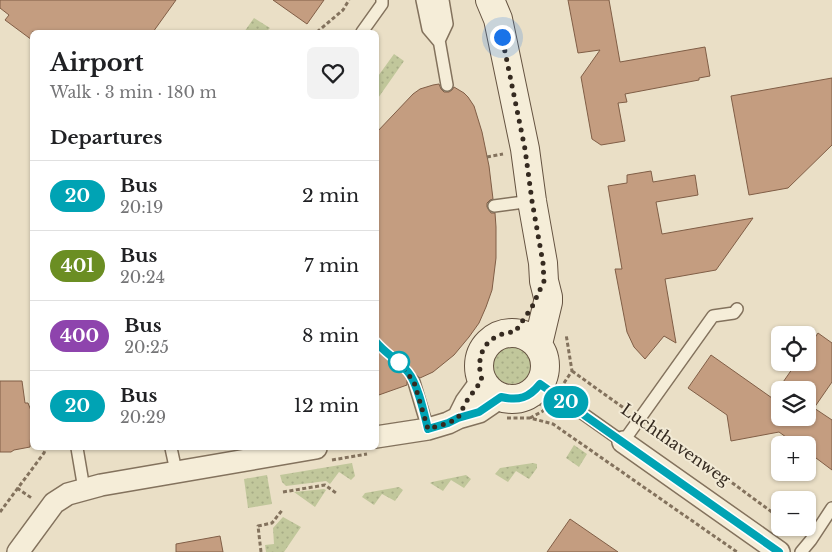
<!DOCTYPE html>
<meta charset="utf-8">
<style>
body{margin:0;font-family:"Libre Baskerville",serif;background:#f2f2f2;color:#202124;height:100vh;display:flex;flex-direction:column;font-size:19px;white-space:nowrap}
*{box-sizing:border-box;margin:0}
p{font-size:16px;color:#757577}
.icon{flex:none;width:28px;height:28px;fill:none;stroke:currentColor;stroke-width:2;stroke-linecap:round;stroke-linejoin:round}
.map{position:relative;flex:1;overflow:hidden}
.side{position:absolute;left:30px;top:30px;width:349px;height:420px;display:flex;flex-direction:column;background:#fff;border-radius:8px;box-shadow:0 1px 4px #0004}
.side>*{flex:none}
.badge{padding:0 10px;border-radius:16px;font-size:18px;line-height:32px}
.controls{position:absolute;left:771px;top:326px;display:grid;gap:10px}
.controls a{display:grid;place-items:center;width:45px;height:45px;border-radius:8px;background:#fff;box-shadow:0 1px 4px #0004;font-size:25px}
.you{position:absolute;width:25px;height:25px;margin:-12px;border:4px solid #fff;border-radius:50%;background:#1a73e8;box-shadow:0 0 0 8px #1a73e833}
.map>.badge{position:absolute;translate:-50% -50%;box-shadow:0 0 0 2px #fff}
h2{padding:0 20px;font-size:19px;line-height:45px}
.round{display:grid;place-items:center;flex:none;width:52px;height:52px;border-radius:8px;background:#f2f2f2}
.overview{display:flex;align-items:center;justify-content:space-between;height:85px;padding:0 20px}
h1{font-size:24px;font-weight:800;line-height:38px}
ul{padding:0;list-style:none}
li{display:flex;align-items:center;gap:15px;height:70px;padding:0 20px;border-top:1px solid #e0e0e0}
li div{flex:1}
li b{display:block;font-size:19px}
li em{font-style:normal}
li .badge{min-width:55px;font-weight:700;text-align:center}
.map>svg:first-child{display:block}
.grass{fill:url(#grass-dots)}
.building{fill:#c49d80;stroke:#805e46;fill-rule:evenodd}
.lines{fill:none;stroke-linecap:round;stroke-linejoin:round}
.lane-casing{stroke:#83725d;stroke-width:14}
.street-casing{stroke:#83725d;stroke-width:24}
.secondary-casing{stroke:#655341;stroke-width:30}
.path{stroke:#83725d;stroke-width:3;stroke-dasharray:4 2.5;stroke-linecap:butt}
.lane{stroke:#f5edd8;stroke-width:11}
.street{stroke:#f5edd8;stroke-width:21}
.secondary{stroke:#f5edd8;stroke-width:28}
.line-casing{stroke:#fff;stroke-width:11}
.line{stroke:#00a3b4;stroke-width:8}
.walk{stroke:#352a20;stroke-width:5;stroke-dasharray:0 9}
.stop-dot{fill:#fff;stroke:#00a3b4;stroke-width:2.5}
.labels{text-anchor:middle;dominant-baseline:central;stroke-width:4;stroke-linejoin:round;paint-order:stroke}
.street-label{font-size:16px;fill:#352a20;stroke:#f2ead5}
</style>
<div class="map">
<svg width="832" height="552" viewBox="0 0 832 552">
<defs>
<pattern id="grass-dots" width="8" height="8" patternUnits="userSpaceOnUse" patternTransform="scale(1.25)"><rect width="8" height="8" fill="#c1c79b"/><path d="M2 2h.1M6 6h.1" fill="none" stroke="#a6ab85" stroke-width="1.8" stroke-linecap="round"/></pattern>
</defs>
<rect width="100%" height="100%" fill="#eadfc6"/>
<path class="grass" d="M254,18L270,28L266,32H244Z
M394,54L404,61L376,101V79Z
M493 365a19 19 0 1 1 38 0a19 19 0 1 1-38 0Z
M574,445L587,454L579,467L566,458Z
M352,463L355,476L351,480L339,472L330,484L326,481L286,486L282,482L280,475Z
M533,463L537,464V468L529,479L516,471L508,482L495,474L500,468Z
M267,475L272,504L248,508L244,479Z
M466,475L471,479L464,488L451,480L443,491L430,483L432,482Z
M399,487L403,490L395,501L382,494L374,505L362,497L365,493Z
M324,489L326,490L315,507L294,492Z
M283,517L301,527L284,552H266L265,545L274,544L273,528Z"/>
<path class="building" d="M0,0H176L153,32H32V40L5,20L9,15L0,8Z
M273,0H324L307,24Z
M568,0H609L620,62L705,47L710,76L699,78V80L625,94L627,102L618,103L625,141L601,145L592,139L581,77L600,50L578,53Z
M832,78V145L788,188L749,195L731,96Z
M439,84L441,89L444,92H449L452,90L454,87L464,93L468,97L474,106L482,132L489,166L493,199L490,200L487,203V207L491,213H495L496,227V258L492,290L486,307L479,323L469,337L454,355L433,372L420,378L416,375H411L407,380V385L376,396V133L413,94L420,89L433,85Z
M651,171L653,182L695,175L698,195L656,202L662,234L753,218L716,270L665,279L676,343L664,336L645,359L634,347L627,332L615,269H622L608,186L627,183V175Z
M818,333L832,343V382L814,408L832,420V470L808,452V445H797L779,432L731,441L727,415L688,388L711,355L772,398L797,362H808V348ZM780,390H808V418H780Z
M0,381H22L25,403H28L32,413L30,447L14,450L11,452H0Z
M570,519L618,552H547Z
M220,536L223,552H176V544Z"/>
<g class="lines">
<defs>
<path id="lane" d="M422,0L428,29L439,42
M432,0L447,85
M362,32L382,4V0
M439,41L447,24L443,0
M494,206L532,201
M414,382L428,429
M541,384L623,442L713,316L734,313L737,309
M77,448L84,489
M171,448L176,471
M801,552L811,540L832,508"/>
<path id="street" d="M458,418L466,402L482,380
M376,437L428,429L448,423L458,418L479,412L501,397
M623,442L779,552
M18,552L54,503L68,494L101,485L316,448"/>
<path id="secondary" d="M490,0L498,19L525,149L532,201L543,263L544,281L548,297V302L538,344
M479 366a33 33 0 1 1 66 0a33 33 0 1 1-66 0Z"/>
</defs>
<use href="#lane" class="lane-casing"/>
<use href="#street" class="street-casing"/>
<use href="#secondary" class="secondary-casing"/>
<path class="path" d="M317,32L343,10L349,0
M487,157L503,154
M572,371L628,411
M564,383L572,371L566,334
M526,397L541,405
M507,418H530L553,424L737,552
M530,418L543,411L547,406
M652,427L693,454L780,518
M332,460L367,454
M17,488L33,499
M283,492L325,485L336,493
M0,512L44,453L46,448
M261,552L258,526L272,523L283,509"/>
<use href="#lane" class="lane"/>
<use href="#street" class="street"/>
<use href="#secondary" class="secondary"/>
</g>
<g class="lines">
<defs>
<path id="line" d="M376,342C385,353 398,360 408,372C418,384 424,413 428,429L448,423L458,418L479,412L501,397C519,401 529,398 540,384L779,552"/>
</defs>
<use href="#line" class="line-casing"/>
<use href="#line" class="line"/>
<path class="walk" d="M399,362L414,382L428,429L448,423L458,418L466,402L482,380C474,354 487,333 515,332L532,307L544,281L543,263L532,201L525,149L502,37"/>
</g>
<circle class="stop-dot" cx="399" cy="362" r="10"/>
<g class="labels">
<g class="street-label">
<text transform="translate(676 444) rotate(35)">Luchthavenweg</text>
</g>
</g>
</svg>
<div class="controls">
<a><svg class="icon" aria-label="locate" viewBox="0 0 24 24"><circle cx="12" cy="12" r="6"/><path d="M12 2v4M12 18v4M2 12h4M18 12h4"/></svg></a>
<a><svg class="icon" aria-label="layers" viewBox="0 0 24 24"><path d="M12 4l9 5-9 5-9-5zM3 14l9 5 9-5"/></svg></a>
<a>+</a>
<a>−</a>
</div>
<div class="you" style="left:502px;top:37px"></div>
<b class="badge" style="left:566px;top:402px;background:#00a3b4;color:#fff">20</b>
<section class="side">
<div class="overview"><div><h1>Airport</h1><p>Walk · 3 min · 180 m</p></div><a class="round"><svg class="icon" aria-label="heart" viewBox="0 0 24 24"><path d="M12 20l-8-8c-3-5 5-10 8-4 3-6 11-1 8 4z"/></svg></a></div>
<h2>Departures</h2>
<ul>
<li><span class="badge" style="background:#00a3b4;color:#fff">20</span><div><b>Bus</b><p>20:19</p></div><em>2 min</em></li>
<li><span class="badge" style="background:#6b8e23;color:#fff">401</span><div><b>Bus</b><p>20:24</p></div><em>7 min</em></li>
<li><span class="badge" style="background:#8e44ad;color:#fff">400</span><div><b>Bus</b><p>20:25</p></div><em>8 min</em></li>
<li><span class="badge" style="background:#00a3b4;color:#fff">20</span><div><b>Bus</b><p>20:29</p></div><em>12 min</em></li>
</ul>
</section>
</div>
